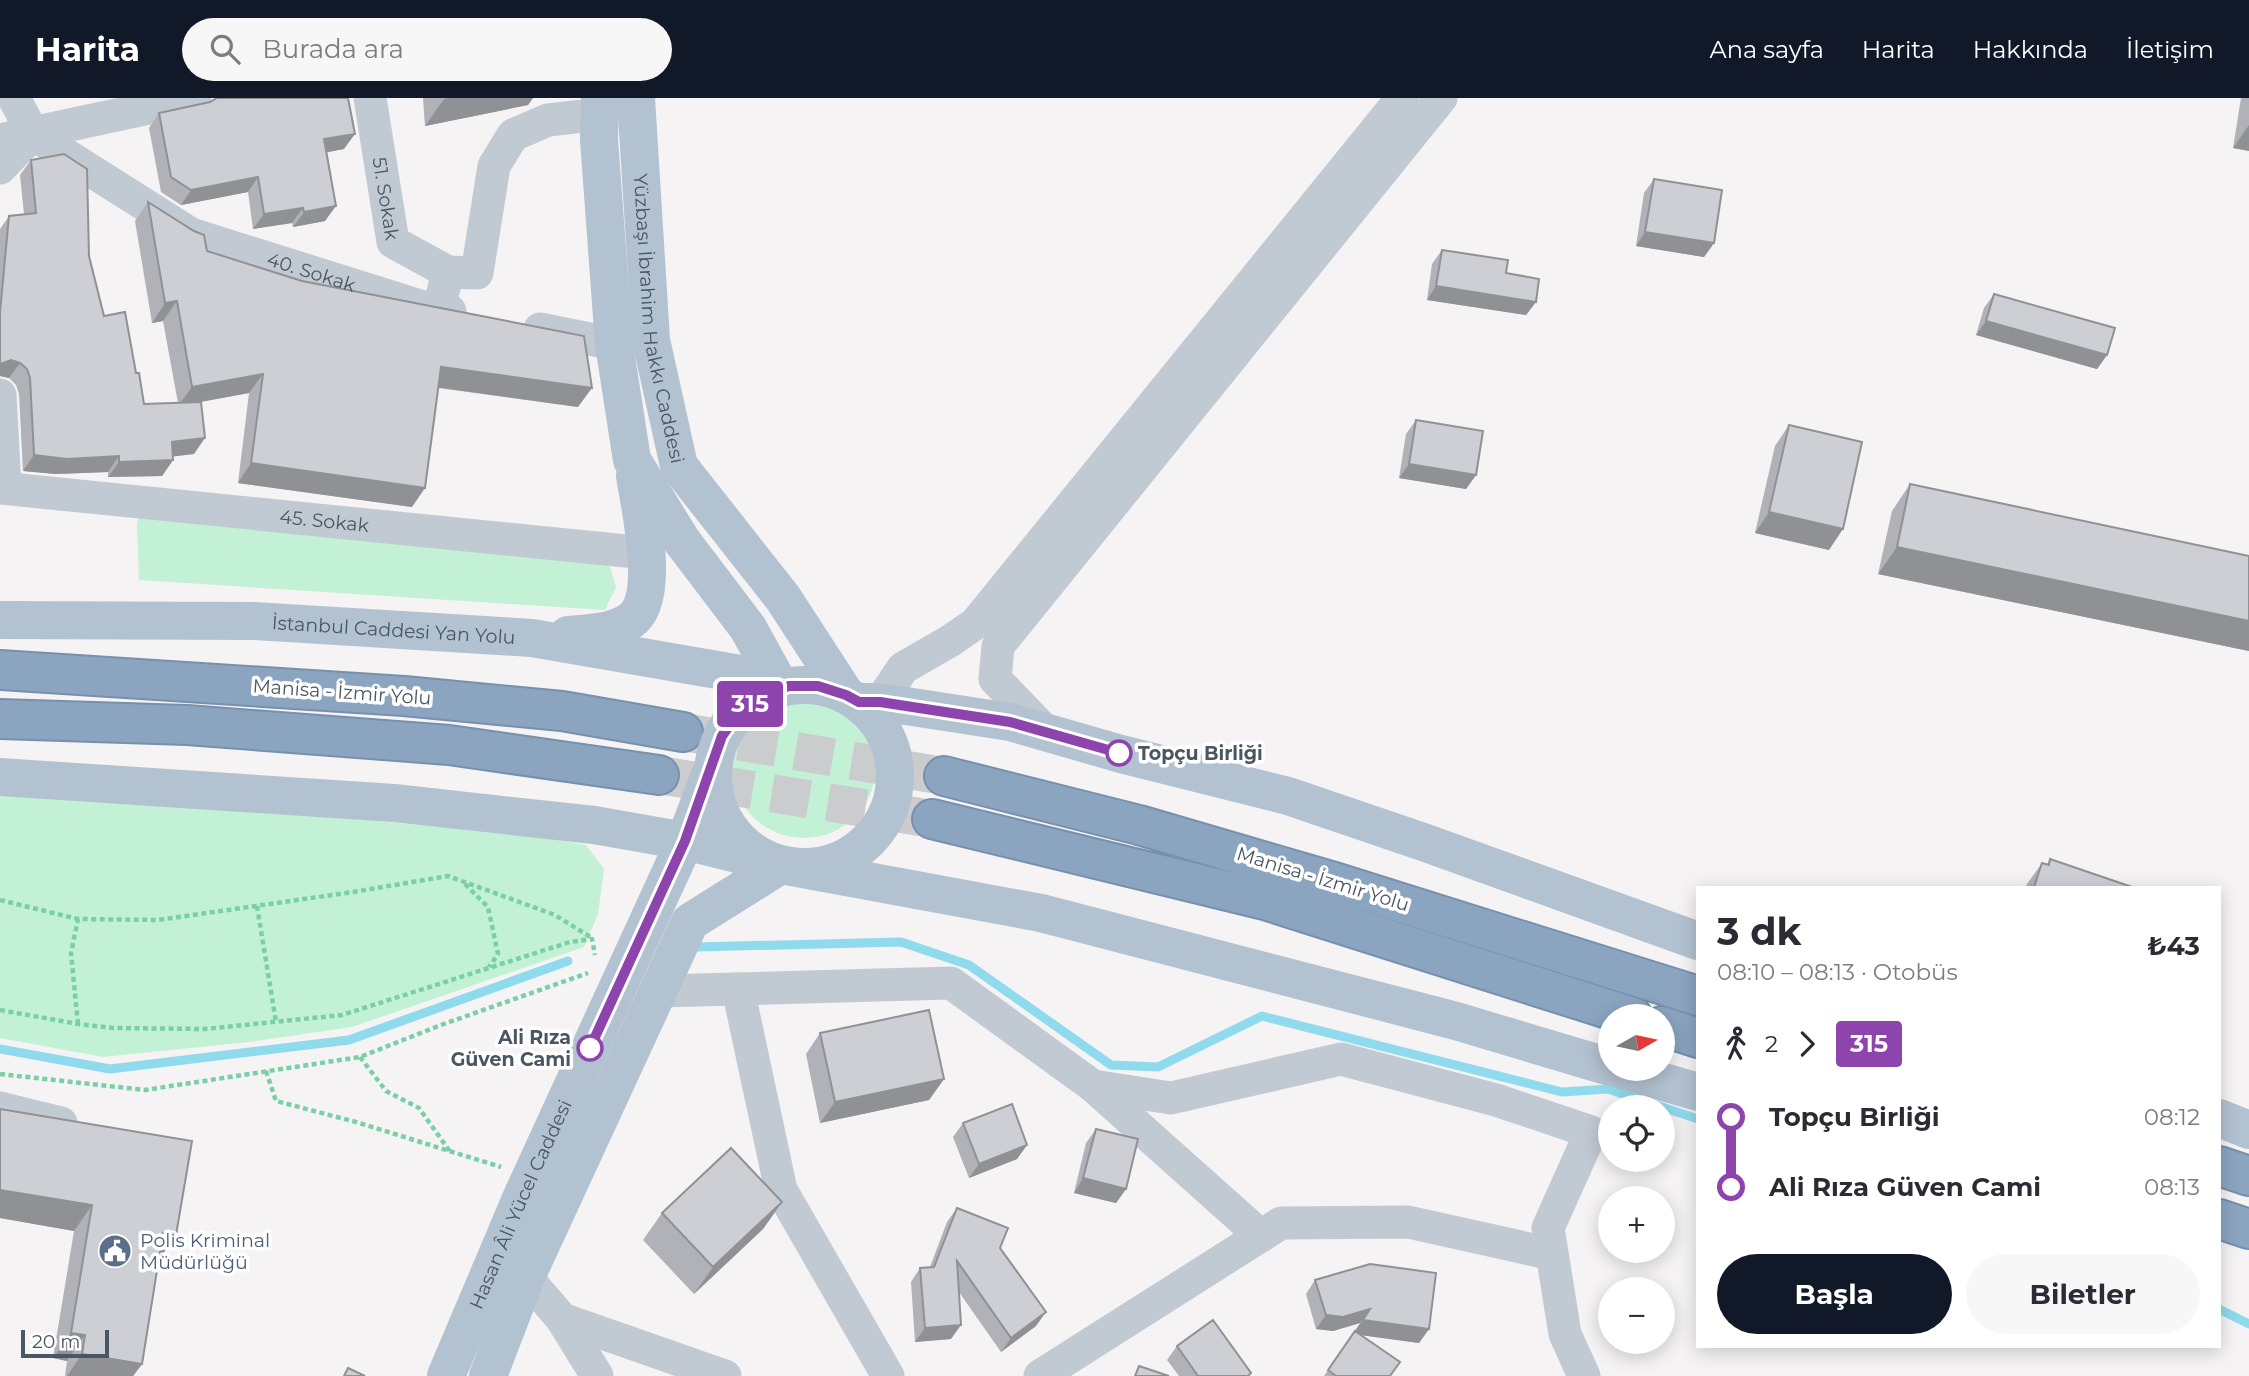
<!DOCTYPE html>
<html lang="tr">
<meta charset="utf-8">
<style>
body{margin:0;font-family:Montserrat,sans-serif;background:#f7f7f7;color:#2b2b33;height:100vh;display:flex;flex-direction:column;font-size:26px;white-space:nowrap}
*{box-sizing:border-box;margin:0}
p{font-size:23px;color:#7c7c81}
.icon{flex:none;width:38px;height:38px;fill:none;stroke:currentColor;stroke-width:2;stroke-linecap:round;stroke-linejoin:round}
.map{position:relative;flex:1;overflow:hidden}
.drawer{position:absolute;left:1696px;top:788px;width:525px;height:462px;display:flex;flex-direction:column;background:#fff;border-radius:0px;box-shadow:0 4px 18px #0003}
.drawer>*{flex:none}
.badge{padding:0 14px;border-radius:5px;font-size:24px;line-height:46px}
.needle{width:46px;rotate:81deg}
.tools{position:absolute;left:1598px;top:906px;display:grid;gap:14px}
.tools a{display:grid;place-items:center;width:77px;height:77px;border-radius:50%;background:#fff;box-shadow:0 4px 18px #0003;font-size:35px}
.scale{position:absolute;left:21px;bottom:18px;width:88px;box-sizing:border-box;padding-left:7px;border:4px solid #4a5661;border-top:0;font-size:19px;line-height:24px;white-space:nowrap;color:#4a5661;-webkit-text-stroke:5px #fff;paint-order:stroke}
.map>.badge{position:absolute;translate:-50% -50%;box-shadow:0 0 0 4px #fff}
.legs{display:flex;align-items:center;gap:10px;height:77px;padding:0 21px;font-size:23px}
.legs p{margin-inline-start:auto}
.summary{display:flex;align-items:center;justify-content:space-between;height:119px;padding:0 21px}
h1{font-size:38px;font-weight:700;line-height:52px}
.button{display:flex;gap:14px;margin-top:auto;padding:14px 21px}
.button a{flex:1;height:80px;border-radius:42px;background:#111827;color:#fff;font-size:28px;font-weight:700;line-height:80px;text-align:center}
.button a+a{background:#f7f7f7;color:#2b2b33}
ul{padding:0 21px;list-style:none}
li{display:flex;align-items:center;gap:24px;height:70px;font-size:26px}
li i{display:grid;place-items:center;width:10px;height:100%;margin:0 9px;background:currentColor}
li i::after{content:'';width:18px;height:18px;margin:-9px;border:5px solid;border-radius:50%;background:#fff}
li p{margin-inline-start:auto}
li:first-child i{background:linear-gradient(#0000 50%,currentColor 0)}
li:last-child i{background:linear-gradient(currentColor 50%,#0000 0)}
header{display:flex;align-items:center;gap:42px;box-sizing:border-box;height:98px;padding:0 35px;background:#111827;color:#fff}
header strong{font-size:33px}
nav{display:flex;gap:38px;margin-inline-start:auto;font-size:24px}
.search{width:490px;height:63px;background:#f7f7f7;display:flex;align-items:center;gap:18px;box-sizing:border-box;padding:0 24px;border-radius:38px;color:#7c7c81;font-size:26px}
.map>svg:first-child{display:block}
.green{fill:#c3f1d5}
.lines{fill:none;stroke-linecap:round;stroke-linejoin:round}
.stream{stroke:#90daee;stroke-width:9}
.highway-tunnel{stroke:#caccce;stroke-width:38;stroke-dasharray:38 19;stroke-linecap:butt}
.highway-casing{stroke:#7690ad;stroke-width:42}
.path{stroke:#7ad0a6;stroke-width:4.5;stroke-dasharray:5 3.5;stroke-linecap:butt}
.minor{stroke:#c1cad2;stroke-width:33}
.major{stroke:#b3c2d1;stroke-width:38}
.highway{stroke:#8ba5c1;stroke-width:38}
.wall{fill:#b0b2b7}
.shaded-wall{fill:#909195}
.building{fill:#cdcfd5;stroke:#909195;stroke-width:2}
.line-1-casing{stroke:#fff;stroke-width:16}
.line-1{stroke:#8e44ad;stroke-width:10}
.stop-1-dot{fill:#fff;stroke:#8e44ad;stroke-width:3.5}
.labels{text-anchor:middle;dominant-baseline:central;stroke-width:7;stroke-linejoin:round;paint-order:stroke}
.street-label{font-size:19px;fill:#4a5661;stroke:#fff}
.stop-label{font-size:19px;font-weight:bold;fill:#4a5661;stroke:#fff;text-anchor:start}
.service-label{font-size:19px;fill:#4e5e75;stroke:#fff;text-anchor:start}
</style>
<header>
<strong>Harita</strong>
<div class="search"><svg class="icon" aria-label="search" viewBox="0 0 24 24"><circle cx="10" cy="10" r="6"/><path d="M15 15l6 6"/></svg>Burada ara</div>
<nav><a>Ana sayfa</a><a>Harita</a><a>Hakkında</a><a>İletişim</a></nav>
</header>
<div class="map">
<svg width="2249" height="1278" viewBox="0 0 2249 1278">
<rect width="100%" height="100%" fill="#f5f3f3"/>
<path class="green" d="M139,418L609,466L616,489L605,512L139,482L137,426Z
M732 668a72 72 0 1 1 144 0a72 72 0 1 1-144 0Z
M0,691L100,697L537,738L586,747L604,771L598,816L584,849L352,929L249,944L103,959L0,940Z"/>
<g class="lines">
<path class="stream" d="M696,849L901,844L969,867L1111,967L1158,969L1262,918L1562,994L1608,991L1698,1021
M0,951L110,971L349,942L568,863
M2219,1211L2249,1226"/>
<path class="highway-tunnel" d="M683,634L944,678
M659,677L932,721"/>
<defs>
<path id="highway" d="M0,572L404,598L562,613L683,634
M0,621L187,627L449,647L659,677
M944,678L1139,727L1334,784L1698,898
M932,721L1265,802L1633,919
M1662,928L1698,940
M2219,1068L2249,1078
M2219,1121L2249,1131"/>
</defs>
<use href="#highway" class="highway-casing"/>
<path class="path" d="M465,786L488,809L498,856L489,869
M0,802L78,821L158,822L353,794L448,778L555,817L592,840
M257,808L276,924
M0,912L78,926L113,930L205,931L342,917L570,844L592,841L595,857
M78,926L71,855L78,821
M360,959L386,993L419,1010L451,1055
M266,973L276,1003L356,1024L501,1069
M0,976L145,992L360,959L441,927L588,875"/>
<g class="minor">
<path id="s1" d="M14,0L33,36L191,136L420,208L450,213"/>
<path id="s2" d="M370,0L393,144L448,174L443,194"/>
<path d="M0,42L195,0"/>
<path d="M0,70L33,36"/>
<path d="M448,174L477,175L494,68L513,37L548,22L600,16"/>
<path d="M540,231L614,246"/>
<path d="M0,297L5,390"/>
<path id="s3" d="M0,390L646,455"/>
<path d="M880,604L903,570L950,543L976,525L1402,0"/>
<path d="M1045,633L995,581L998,548L1441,0"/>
<path d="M738,891L781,1092L888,1278"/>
<path d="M660,893L951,885L1093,988L1171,1000L1341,961L1496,1002L1591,1034L1548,1130L1565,1236L1584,1278"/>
<path d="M1093,988L1261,1138"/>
<path d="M0,1010L61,1025"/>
<path d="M516,1160L526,1179L562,1221L725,1278"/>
<path d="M562,1221L597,1278"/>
<path d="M1040,1278L1281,1125L1408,1124L1552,1156"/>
</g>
<g class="major">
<path d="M600,0L599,42L614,246L632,362L682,443L748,530L781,590"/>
<path id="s4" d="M636,0L651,242L679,368L783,500L846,597"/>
<path id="s5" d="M0,522L253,523L532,540L752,578L781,590"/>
<path d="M568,537C588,535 612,535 630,523C662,502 640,410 635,378"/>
<circle cx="804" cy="678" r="91"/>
<path d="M859,604H880L1010,624L1121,656L1288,698L1426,745L1698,843"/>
<path d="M0,679L394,705L594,727L685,743L781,767L1041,815L1456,923L1610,969"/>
<path d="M1619,971L1698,994"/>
<path d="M2219,1020L2249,1032"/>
<path id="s6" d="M446,1278L523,1096L685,743L714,666"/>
<path d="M488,1278L526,1179L690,824L781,767"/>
</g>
<use href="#highway" class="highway"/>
</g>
<path class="wall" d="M423,0H533L528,7L425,28Z
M2241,0H2249V53L2233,50Z
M210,4L344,51L326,54L325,123L293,129L292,125L253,131L248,94L181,107L161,94L149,30L159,15Z
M31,62L89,158L104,218L136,275L144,306L178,305L163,223L152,225L135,123L148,104L207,153L578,309L438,290L412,409L238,385L249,295L200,304L194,356L173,358V362L162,378L108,379V374L56,376L23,373L19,296L16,287L9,280L0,278V131L9,118L24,116L20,77Z
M1654,81L1714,145L1704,159L1636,148L1644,95Z
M1442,152L1506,175L1536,204L1526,217L1427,202L1432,166Z
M1994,196L2107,257L2097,271L1976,237L1984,210Z
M1416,322L1476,377L1466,391L1399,380L1406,336Z
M1789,327L1829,452L1755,435L1775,348Z
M1910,386L2249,458V553L1878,476L1892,413Z
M2050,761L2132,789H2026L2027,786L2042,765L2047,766Z
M820,935L944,981L929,1002L820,1025L806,956Z
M0,1011L159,1163L142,1266L133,1278H65L67,1263L53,1260L74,1133L0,1120Z
M963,1025L1027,1047L1017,1061L969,1080L953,1039Z
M1096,1031L1126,1091L1116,1105L1074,1095L1086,1045Z
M782,1104L763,1131L694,1196L643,1142L662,1115Z
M957,1110L1000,1150L1036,1228L1001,1254L959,1194L951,1241L915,1244L911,1184L920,1170L930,1169L947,1124Z
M1315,1182L1429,1231L1419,1245L1361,1237L1390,1278H1324L1360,1225L1333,1233L1316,1231L1306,1196Z
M1177,1248L1251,1275L1249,1278H1179L1167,1262Z"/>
<path class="shaded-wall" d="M448,0H533L528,7L425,28L444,1Z
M2249,27V53L2233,50Z
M355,36L344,51L313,57L324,41Z
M258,79L248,94L181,107L191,92Z
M336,108L325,123L293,129L304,114Z
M303,110L292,125L253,131L264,116Z
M1645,134L1714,145L1704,159L1636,148Z
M1436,188L1536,204L1526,217L1427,202Z
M177,203L163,223L152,225L165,205Z
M1986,223L2107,257L2097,271L1976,237Z
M11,262L20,265L9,280L0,278V266Z
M441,269L592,290L578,309L428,288Z
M263,276L249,295L178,308L192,289Z
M205,340L194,356L161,360L172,344Z
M34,357L119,358L108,374L56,376L23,373Z
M173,362L162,378L108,379L119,364Z
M251,365L425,390L412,409L238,385Z
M1409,366L1476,377L1466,391L1399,380Z
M1769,414L1843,431L1829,452L1755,435Z
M1897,449L2249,523V553L1878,476Z
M944,981L929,1002L820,1025L835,1004Z
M1027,1047L1017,1061L969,1080L979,1066Z
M1083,1080L1126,1091L1116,1105L1074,1095Z
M0,1092L92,1107L74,1133L0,1120Z
M782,1104L763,1131L694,1196L713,1169Z
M163,1135L176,1137L158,1163Z
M1370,1211L1360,1225L1333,1233L1316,1231L1326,1217Z
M1046,1214L1036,1228L1001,1254L1011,1240Z
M1363,1222L1429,1231L1419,1245L1353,1236Z
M961,1227L951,1241L915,1244L925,1230Z
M71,1235L85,1237L67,1263L53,1260Z
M82,1256L142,1266L133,1278H67Z"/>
<path class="building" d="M217,0H348L355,36L324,41L336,108L304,114L303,110L264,116L258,79L191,92L171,79L159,15L210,4Z
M64,56L87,71L89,158L104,218L125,214L136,275H139L144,306L201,304L205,340L172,344L173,362L119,364V358L67,361L34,357L30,280L27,271L20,265L11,262L0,266V214L9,118L36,115L31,62Z
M1654,81L1722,92L1714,145L1645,134Z
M148,104L194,133L204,137L207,153L302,183L584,238L592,290L441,269L425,390L251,365L263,276L192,289L177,203L165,205Z
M1442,152L1508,162L1506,175L1539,181L1536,204L1436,188Z
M1994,196L2115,230L2107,257L1986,223Z
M1416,322L1483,333L1476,377L1409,366Z
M1789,327L1862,344L1843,431L1769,414Z
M1910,386L2249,458V523L1897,449Z
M2050,761L2132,789H2034L2042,765L2049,767Z
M929,912L944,981L835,1004L820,935Z
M1012,1006L1027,1047L979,1066L963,1025Z
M0,1011L192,1043L176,1137L163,1135L142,1266L82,1256L85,1237L71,1235L92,1107L0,1092Z
M1096,1031L1138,1041L1126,1091L1083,1080Z
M731,1050L782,1104L713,1169L662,1115Z
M957,1110L1008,1130L1000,1150L1046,1214L1011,1240L957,1163L961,1227L925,1230L920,1170L934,1169Z
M1370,1166L1436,1175L1429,1231L1363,1222L1370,1211L1343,1219L1326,1217L1315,1182Z
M1213,1222L1251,1275L1248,1278H1198L1177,1248Z
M1355,1233L1400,1264L1390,1278H1336L1328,1272Z
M1139,1268L1169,1278H1135Z
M348,1270L365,1278H344Z"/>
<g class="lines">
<defs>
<path id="line-1" d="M590,950L685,743L722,638L739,614L762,597L789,588H818L846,597L859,604H880L1010,624L1119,655"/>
</defs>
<use href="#line-1" class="line-1-casing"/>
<use href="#line-1" class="line-1"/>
</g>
<defs>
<symbol id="civic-disc" viewBox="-11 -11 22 22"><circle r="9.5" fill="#5c6f8a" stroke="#fff"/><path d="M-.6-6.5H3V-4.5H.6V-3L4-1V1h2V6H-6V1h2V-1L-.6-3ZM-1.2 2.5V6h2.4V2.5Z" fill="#fff"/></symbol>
</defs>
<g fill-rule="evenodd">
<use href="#civic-disc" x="96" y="1134" width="38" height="38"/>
</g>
<g class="stop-1-dot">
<circle cx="1119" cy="655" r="12"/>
<circle cx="590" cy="950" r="12"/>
</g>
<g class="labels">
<g class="street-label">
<text stroke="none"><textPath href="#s2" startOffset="102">51. Sokak</textPath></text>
<text stroke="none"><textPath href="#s1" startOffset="354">40. Sokak</textPath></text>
<text stroke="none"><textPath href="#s4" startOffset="222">Yüzbaşı İbrahim Hakkı Caddesi</textPath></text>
<text stroke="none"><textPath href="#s3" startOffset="326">45. Sokak</textPath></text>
<text stroke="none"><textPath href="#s5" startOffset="394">İstanbul Caddesi Yan Yolu</textPath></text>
<text transform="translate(342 594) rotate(4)">Manisa - İzmir Yolu</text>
<text transform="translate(1323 781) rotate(17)">Manisa - İzmir Yolu</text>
<text stroke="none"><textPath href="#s6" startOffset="187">Hasan Âli Yücel Caddesi</textPath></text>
</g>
<g class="stop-label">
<text x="1138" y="655">Topçu Birliği</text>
<text x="571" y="939" text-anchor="end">Ali Rıza<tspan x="571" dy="22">Güven Cami</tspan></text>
</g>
<g class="service-label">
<text x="140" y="1142">Polis Kriminal<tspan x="140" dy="22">Müdürlüğü</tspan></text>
</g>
</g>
</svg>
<div class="tools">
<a><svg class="needle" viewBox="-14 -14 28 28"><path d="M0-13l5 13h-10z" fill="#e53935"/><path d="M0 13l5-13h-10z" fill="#7c7c81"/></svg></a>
<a><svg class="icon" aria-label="locate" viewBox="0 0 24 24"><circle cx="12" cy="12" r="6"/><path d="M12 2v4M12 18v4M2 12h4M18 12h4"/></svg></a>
<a>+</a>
<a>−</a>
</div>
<div class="scale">20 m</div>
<b class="badge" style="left:750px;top:606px;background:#8e44ad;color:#fff">315</b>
<section class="drawer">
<div class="summary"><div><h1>3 dk</h1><p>08:10 – 08:13 · Otobüs</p></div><b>₺43</b></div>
<div class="legs"><svg class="icon" aria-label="walk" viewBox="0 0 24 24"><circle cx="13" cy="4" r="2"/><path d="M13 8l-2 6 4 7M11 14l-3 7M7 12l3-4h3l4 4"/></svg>2<svg class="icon" aria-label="forward" viewBox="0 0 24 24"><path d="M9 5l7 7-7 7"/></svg><b class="badge" style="background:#8e44ad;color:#fff">315</b></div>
<ul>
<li><i style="color:#8e44ad"></i><b>Topçu Birliği</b><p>08:12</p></li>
<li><i style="color:#8e44ad"></i><b>Ali Rıza Güven Cami</b><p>08:13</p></li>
</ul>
<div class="button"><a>Başla</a><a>Biletler</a></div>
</section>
</div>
